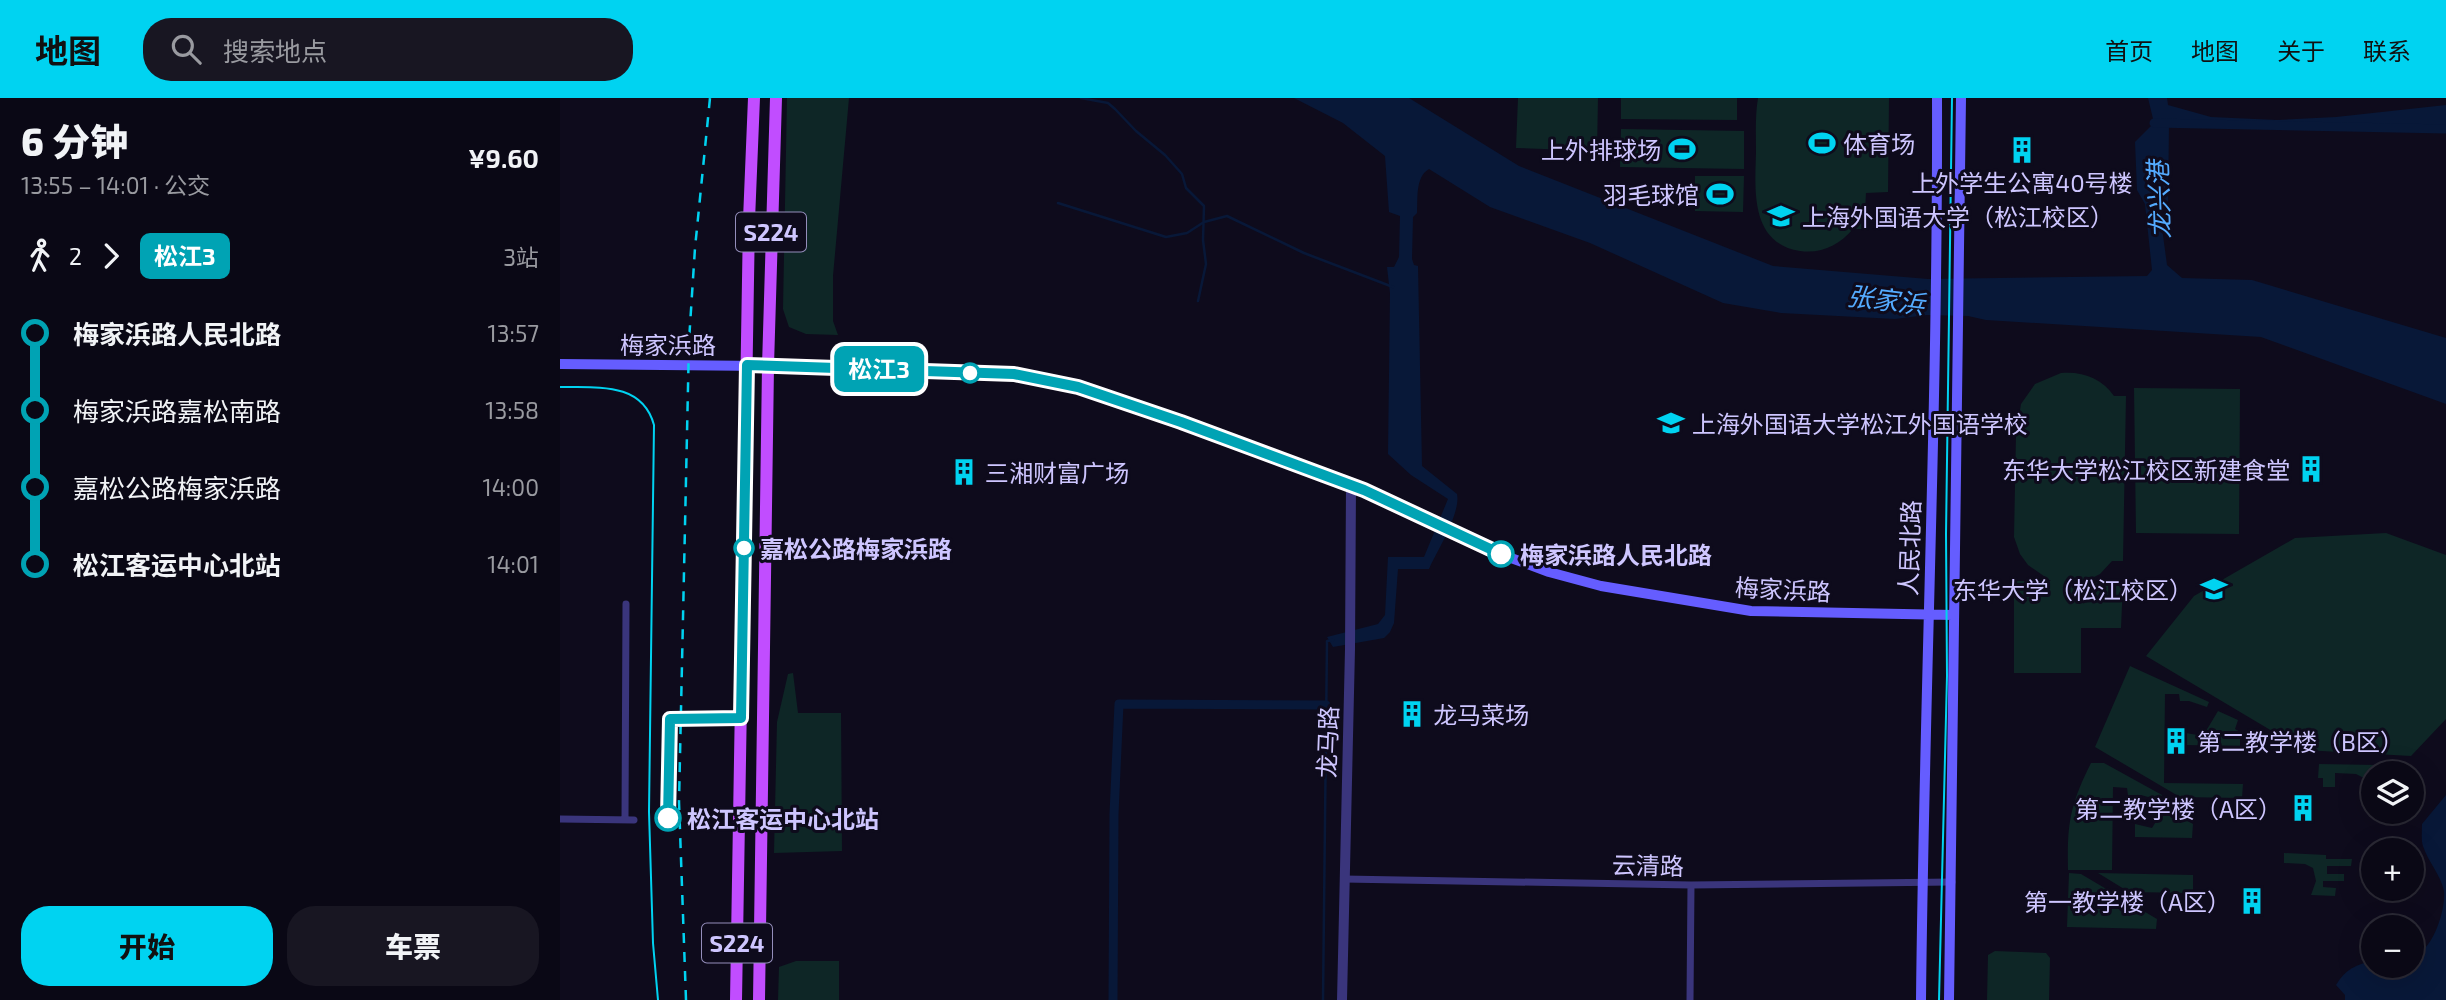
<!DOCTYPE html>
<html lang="zh">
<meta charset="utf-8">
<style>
body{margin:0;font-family:"Exo 2","Noto Sans SC",sans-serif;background:#181622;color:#f1f3f6;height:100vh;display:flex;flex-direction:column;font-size:26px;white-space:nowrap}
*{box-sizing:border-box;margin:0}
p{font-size:23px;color:#999aa0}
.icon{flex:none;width:38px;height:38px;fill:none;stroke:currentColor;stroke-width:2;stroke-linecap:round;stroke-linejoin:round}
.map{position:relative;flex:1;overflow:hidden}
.details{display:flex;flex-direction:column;background:#0a0815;width:560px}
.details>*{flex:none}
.badge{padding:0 14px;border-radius:10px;font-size:24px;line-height:46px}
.controls{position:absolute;left:1801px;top:663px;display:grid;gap:14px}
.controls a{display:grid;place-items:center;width:63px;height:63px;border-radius:50%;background:#0a0815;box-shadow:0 7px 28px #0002,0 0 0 2px #2a2934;font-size:35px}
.map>.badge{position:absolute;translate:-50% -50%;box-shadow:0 0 0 4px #fff}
.legs{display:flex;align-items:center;gap:10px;height:77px;padding:0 21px;font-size:23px}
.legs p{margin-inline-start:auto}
.head{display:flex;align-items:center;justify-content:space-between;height:119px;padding:0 21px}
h1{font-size:38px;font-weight:800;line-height:52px}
.action{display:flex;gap:14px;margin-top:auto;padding:14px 21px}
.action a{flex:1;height:80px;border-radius:28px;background:#00d3f1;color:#111;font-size:28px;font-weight:800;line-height:80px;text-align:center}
.action a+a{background:#181622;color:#f1f3f6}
ul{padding:0 21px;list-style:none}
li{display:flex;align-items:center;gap:24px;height:77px;font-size:26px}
li i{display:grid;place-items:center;width:10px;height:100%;margin:0 9px;background:currentColor}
li i::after{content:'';width:18px;height:18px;margin:-9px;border:5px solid;border-radius:50%;background:#0a0815}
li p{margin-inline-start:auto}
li:first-child i{background:linear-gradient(#0000 50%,currentColor 0)}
li:last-child i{background:linear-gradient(currentColor 50%,#0000 0)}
header{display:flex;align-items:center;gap:42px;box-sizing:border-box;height:98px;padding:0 35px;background:#00d3f1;color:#111}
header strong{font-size:33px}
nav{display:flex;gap:38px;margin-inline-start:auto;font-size:24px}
.search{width:490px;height:63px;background:#181622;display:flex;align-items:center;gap:18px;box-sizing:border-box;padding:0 24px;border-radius:28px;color:#999aa0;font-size:26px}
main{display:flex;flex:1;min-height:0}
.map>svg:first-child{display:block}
.green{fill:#0e2626}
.water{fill:#081838}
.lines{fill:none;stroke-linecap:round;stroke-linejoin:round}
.stream{stroke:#081838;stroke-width:2.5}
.canal{stroke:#081838;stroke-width:9}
.minor{stroke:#3a357c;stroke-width:7}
.tertiary{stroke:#3a357c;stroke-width:10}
.secondary{stroke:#655dff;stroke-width:10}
.primary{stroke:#c14dff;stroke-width:12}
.tram{stroke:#00d3f1;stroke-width:2}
.rail{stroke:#00d3f1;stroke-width:2.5;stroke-dasharray:10 9;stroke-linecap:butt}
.line-1-casing{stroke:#fff;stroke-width:16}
.line-1{stroke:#00a3b4;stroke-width:10}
.stop-1-dot{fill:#fff;stroke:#00a3b4;stroke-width:3.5}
.labels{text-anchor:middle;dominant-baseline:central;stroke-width:6;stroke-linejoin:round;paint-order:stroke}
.shield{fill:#0e0b1c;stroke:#948ebb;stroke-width:2}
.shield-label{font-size:23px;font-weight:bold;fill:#cec6ff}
.poi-label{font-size:24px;fill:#cec6ff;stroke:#0e0b1c;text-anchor:start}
.street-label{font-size:24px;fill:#cec6ff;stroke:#0e0b1c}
.stop-label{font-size:24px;font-weight:bold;fill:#cec6ff;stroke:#0e0b1c;text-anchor:start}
.water-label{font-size:26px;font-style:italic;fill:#54abff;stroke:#0e0b1c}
</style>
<header>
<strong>地图</strong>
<div class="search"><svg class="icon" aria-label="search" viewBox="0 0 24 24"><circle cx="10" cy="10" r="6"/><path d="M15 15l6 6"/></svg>搜索地点</div>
<nav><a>首页</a><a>地图</a><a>关于</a><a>联系</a></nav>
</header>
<main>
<section class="details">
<div class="head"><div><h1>6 分钟</h1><p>13:55 – 14:01 · 公交</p></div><b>¥9.60</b></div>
<div class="legs"><svg class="icon" aria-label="walk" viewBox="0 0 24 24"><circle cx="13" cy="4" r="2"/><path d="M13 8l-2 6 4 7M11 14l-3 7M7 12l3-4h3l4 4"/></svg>2<svg class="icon" aria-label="forward" viewBox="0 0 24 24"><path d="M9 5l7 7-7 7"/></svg><b class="badge" style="background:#00a3b4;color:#fff">松江3</b><p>3站</p></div>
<ul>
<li><i style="color:#00a3b4"></i><b>梅家浜路人民北路</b><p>13:57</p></li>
<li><i style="color:#00a3b4"></i><span>梅家浜路嘉松南路</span><p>13:58</p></li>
<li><i style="color:#00a3b4"></i><span>嘉松公路梅家浜路</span><p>14:00</p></li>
<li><i style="color:#00a3b4"></i><b>松江客运中心北站</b><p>14:01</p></li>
</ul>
<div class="action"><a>开始</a><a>车票</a></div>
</section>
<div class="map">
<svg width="1886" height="902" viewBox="0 0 1886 902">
<rect width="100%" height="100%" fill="#0e0b1c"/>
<path class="green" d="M227,0H289L273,178V223L278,237L246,236L229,229L223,211Z
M958,0H1038L1037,53L956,50Z
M1061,0H1177V22L1061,21Z
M1198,0H1329L1328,94L1306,95L1304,131H1293C1279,147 1262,156 1240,153C1190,145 1195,92 1196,55C1196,37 1195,18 1198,0Z
M1061,31L1184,33V71L1060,69Z
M1135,78H1184L1183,114L1135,113Z
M1501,275C1522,273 1542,280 1554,298H1566L1563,463H1552L1540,476L1524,484L1563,485L1561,530H1521V575H1454V483H1491L1468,467L1460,456L1454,439L1456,337L1461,306L1475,286Z
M1574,290L1680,291L1679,436L1576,435Z
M1826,435L1886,457V621L1851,658L1744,652L1586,558L1634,498L1735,440Z
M1570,568L1649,604L1647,609L1629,603H1620L1619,596H1605L1604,685L1683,686L1682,700L1620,699L1535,649Z
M233,575L238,615H281L282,753L214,755L217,624L228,576Z
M1658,613L1678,622L1675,631L1680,634V648L1625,647L1626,635L1643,638Z
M1531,665H1544L1602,697L1599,702L1581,697H1568L1567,690L1553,689L1552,772H1508C1507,725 1510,707 1531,665Z
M1759,666L1817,667V671H1843L1842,675L1813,676V708L1802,707L1807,693L1804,680L1796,676L1775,675V689H1763V680H1758Z
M1608,704L1629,713L1626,722L1633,726L1632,740L1575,739V726L1592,730Z
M1724,755L1766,757V761H1792L1791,768H1767V776H1784V783H1763V789L1776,790L1775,798L1751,797L1756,783L1753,770L1745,766L1724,765Z
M1509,775L1521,776L1597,821L1596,831L1507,829Z
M1538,775L1633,777V795L1569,794Z
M1435,853L1486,855L1490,860L1489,902H1427L1428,857Z
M236,863H279V902H218L219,869Z"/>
<path class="water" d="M734,0H849L959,68L1213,168L1368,181L1587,178L1592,172L1585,106L1577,92L1575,44L1594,25L1588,0H1607L1608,7L1651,19L1717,22L1776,19L1886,7V29L1609,26L1608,107L1600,115L1607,167L1622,180L1692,182L1886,240V306L1701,239L1426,222L1408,218L1367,217L1335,221L1221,215L1163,205L1030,145L930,109L869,71C855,79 858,101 857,115L853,119L852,161L854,167L858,168L862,368L897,396C901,415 877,453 869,471H838L834,525L830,534L824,540L773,549L767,539L818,526L825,517L828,459H864L888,401L851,377L828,356L830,195L827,169H834L839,159L840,118L829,114L825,58L783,25Z
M1886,697V902H1785V897L1776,887C1785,872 1796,866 1813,863V868H1852V858C1872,855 1886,812 1884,793C1881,777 1868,764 1863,748C1861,742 1862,733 1862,726Z"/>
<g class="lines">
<path class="stream" d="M521,0L548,5L555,11L576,33L605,57L622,76L626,90L644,108L643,142L646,166L638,203
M498,105L606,139L627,135L644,124L667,118L744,155L833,189
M763,902L767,543L773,542"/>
<path class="canal" d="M1594,25L1886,31
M553,902L554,716L559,606L766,607"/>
<path class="minor" d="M0,721L74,722
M65,722L66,506
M784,781L1131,787L1392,784
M1130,902L1131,787"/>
<path class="tertiary" d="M782,902L790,551L791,387"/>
<path class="secondary" d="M0,266L208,268L454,276L518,289L621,323L804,392L943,457L989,474L1041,488L1191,513L1393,517
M1361,902C1364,601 1378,301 1377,0
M1389,902L1401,0"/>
<path class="primary" d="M176,902L189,122L194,0
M199,902L208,268L216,0"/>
<path class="tram" d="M0,289C36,290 82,283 94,327L89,714L93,845L98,902
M1379,902L1387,578L1386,436L1392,0"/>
<path class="rail" d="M126,902L119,704L129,243L135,150L150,0"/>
</g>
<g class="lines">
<defs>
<path id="line-1" d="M108,720L110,621L181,620L187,267L454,276L518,289L621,324L804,392L941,456"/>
</defs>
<use href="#line-1" class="line-1-casing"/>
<use href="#line-1" class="line-1"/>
</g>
<defs>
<symbol id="stadium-bare" viewBox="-9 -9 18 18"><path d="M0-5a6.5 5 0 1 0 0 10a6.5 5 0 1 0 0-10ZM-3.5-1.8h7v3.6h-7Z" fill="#00d3f1" stroke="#0e0b1c" stroke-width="2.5" paint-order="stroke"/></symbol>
<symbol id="building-bare" viewBox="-9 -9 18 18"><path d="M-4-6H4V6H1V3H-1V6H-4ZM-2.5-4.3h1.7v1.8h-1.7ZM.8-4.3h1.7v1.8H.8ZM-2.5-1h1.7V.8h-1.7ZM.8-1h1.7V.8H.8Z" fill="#00d3f1" stroke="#0e0b1c" stroke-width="2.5" paint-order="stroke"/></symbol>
<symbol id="university-bare" viewBox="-9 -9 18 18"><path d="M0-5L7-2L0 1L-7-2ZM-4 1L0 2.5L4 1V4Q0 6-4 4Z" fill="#00d3f1" stroke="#0e0b1c" stroke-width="2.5" paint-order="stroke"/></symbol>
<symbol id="school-bare" viewBox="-9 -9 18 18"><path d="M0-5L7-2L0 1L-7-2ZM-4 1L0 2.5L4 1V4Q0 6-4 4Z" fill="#00d3f1" stroke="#0e0b1c" stroke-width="2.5" paint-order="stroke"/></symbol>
</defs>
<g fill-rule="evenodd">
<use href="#stadium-bare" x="1243" y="26" width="38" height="38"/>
<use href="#stadium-bare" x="1103" y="32" width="38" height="38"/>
<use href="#building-bare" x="1443" y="33" width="38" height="38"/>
<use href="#stadium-bare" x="1141" y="77" width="38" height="38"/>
<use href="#university-bare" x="1202" y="99" width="38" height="38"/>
<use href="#school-bare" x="1092" y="306" width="38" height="38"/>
<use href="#building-bare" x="1732" y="352" width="38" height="38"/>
<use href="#building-bare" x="385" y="355" width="38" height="38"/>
<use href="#university-bare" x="1635" y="472" width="38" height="38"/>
<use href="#building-bare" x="833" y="597" width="38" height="38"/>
<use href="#building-bare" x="1597" y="624" width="38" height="38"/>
<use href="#building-bare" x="1724" y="691" width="38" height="38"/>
<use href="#building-bare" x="1673" y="784" width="38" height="38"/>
</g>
<g class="stop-1-dot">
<circle cx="410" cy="275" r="9"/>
<circle cx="184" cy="450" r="9"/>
<circle cx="941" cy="456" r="12"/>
<circle cx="108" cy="720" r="12"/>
</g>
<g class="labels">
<g class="shield">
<rect x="176" y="114.5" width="70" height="39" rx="5"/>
<rect x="142" y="825.5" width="70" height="39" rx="5"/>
</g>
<g class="shield-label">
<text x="211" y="134">S224</text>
<text x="177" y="845">S224</text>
</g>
<g class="poi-label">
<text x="1283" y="45">体育场</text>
<text x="1101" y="51" text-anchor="end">上外排球场</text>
<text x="1462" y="84" text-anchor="middle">上外学生公寓40号楼</text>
<text x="1139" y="96" text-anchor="end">羽毛球馆</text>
<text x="1242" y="118">上海外国语大学（松江校区）</text>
<text x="1132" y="325">上海外国语大学松江外国语学校</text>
<text x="1730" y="371" text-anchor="end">东华大学松江校区新建食堂</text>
<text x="425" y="374">三湘财富广场</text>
<text x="1633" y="491" text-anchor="end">东华大学（松江校区）</text>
<text x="873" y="616">龙马菜场</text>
<text x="1637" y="643">第二教学楼（B区）</text>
<text x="1722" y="710" text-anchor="end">第二教学楼（A区）</text>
<text x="1671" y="803" text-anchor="end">第一教学楼（A区）</text>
</g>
<g class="street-label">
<text x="108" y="246">梅家浜路</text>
<text transform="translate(1349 450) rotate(-88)">人民北路</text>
<text transform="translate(1223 491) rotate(3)">梅家浜路</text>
<text transform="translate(767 644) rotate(-88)">龙马路</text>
<text transform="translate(1088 767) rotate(1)">云清路</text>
</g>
<g class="stop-label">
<text x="200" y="450">嘉松公路梅家浜路</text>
<text x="960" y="456">梅家浜路人民北路</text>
<text x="127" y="720">松江客运中心北站</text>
</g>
<g class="water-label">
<text transform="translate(1598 102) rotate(-92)">龙兴港</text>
<text transform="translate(1326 201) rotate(7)">张家浜</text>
</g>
</g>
</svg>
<div class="controls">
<a><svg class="icon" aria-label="layers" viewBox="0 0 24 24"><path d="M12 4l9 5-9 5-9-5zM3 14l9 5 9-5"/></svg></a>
<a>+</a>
<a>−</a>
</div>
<b class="badge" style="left:319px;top:271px;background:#00a3b4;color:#fff">松江3</b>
</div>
</main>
